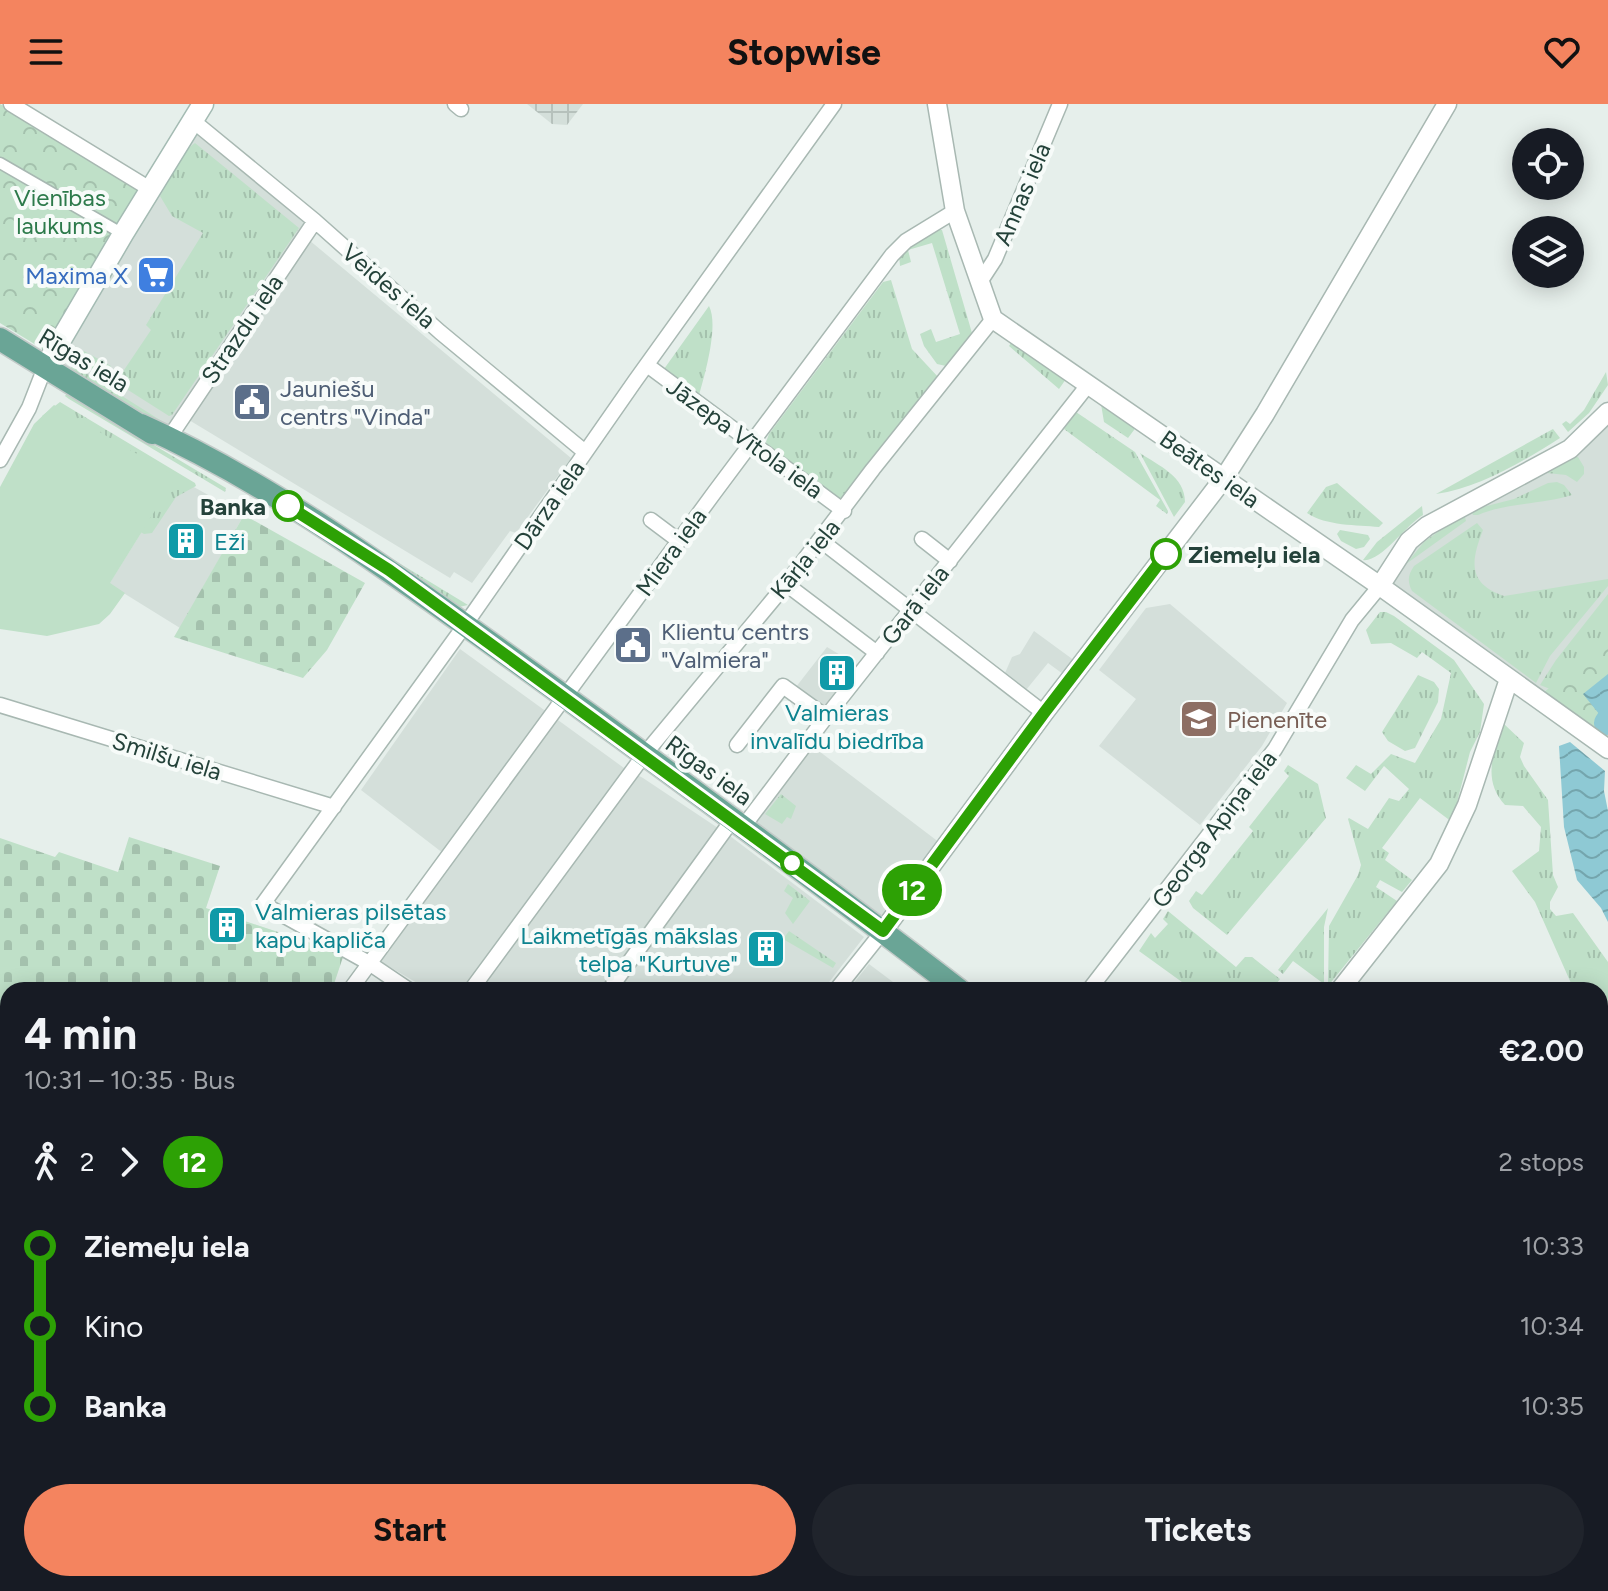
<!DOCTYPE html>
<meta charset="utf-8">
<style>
body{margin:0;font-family:Figtree,sans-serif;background:#20242c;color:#f1f3f6;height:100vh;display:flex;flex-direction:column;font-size:30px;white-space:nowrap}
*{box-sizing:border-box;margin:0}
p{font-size:26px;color:#9ea1a6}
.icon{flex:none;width:44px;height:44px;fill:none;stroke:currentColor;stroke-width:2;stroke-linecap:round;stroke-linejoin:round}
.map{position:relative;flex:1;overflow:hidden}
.drawer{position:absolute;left:0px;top:878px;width:1608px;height:610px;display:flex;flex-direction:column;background:#171b24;border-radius:24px 24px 0 0;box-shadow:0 4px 20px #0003}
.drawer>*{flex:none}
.badge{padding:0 16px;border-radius:26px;font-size:28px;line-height:52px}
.tools{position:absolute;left:1512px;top:24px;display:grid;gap:16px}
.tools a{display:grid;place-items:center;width:72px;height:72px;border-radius:50%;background:#171b24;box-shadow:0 4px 20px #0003;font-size:40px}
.map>.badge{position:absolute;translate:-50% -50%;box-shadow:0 0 0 4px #fff}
.legs{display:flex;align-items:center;gap:12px;height:88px;padding:0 24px;font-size:26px}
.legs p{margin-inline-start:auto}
.head{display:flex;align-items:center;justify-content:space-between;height:136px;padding:0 24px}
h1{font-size:44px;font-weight:700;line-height:60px}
.button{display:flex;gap:16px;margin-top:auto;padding:16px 24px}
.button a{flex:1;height:92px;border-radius:48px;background:#f4845f;color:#111;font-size:32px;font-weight:700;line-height:92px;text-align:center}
.button a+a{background:#20242c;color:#f1f3f6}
ul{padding:0 24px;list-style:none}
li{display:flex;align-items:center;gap:28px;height:80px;font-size:30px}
li i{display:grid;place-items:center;width:12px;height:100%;margin:0 10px;background:currentColor}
li i::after{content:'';width:20px;height:20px;margin:-10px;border:6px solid;border-radius:50%;background:#171b24}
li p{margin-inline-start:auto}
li:first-child i{background:linear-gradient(#0000 50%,currentColor 0)}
li:last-child i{background:linear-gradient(currentColor 50%,#0000 0)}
header{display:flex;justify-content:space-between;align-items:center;height:104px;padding:0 24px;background:#f4845f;color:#111;font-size:36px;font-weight:700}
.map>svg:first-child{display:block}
.built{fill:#d4dfda}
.industrial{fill:url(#industrial-grid)}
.grass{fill:url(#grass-tufts)}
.cemetery{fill:url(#cemetery-stones)}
.park{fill:url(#park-crowns)}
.pitch{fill:#bfe0c8}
.water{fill:url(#water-waves)}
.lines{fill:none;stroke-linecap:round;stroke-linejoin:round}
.river{stroke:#8ec9d4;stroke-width:24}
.pedestrian-casing{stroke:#a8b8b2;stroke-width:13}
.minor-casing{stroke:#a8b8b2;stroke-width:17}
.tertiary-casing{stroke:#a8b8b2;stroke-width:21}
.secondary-casing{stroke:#a4bbb3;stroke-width:23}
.primary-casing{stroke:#c2cac8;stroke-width:25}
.pedestrian{stroke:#fff;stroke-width:10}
.minor{stroke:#fff;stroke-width:14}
.tertiary{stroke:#fff;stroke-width:18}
.secondary{stroke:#fff;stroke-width:20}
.primary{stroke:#6aa596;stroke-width:22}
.line-1-casing{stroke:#fff;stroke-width:18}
.line-1{stroke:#2da105;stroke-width:12}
.stop-1-dot{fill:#fff;stroke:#2da105;stroke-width:4}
.labels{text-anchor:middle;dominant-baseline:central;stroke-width:8;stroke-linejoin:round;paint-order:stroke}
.street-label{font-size:24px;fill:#24423a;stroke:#f7fbf9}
.park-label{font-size:24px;fill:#2d7a4b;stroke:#f7fbf9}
.shop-label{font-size:24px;fill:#366cbe;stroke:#f7fbf9;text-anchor:end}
.service-label{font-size:24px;fill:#4e5e75;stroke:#f7fbf9;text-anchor:start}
.stop-label{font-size:24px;font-weight:bold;fill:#24423a;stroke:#f7fbf9;text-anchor:end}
.culture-label{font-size:24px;fill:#0d838f;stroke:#f7fbf9;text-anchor:start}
.education-label{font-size:24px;fill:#785e54;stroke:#f7fbf9;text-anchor:start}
</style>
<header><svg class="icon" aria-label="menu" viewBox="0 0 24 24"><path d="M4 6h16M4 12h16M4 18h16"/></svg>Stopwise<svg class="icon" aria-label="heart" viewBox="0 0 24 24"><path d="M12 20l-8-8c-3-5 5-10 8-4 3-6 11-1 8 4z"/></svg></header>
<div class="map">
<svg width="1608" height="1487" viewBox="0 0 1608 1487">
<defs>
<pattern id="industrial-grid" width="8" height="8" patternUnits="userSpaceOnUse" patternTransform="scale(2)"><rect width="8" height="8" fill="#d4dfda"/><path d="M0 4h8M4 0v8" fill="none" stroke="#b6c1bc"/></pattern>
<pattern id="grass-tufts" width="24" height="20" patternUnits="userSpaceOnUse" patternTransform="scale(2)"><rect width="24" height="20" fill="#bfe0c8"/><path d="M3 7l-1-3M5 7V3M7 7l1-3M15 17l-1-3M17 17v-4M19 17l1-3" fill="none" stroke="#a4c1ad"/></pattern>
<pattern id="cemetery-stones" width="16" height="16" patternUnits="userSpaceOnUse" patternTransform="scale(2)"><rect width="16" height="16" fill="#bfe0c8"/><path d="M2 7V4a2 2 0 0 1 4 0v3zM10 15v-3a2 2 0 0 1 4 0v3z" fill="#a4c1ad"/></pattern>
<pattern id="park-crowns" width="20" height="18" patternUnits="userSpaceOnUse" patternTransform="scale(2)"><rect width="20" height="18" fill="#bfe0c8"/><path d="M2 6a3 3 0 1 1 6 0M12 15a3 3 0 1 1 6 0" fill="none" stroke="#a4c1ad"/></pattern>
<pattern id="water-waves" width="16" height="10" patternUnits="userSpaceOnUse" patternTransform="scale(2)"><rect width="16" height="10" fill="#8ec9d4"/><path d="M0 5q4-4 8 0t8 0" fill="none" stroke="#74a5ad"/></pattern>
</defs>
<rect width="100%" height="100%" fill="#e6efeb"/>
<path class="built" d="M192,16L315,117L169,334L63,272L54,245Z
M309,136L571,354L516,429L510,427L472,479L454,468L450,474L189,316Z
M1608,308V533L1536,595L1380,482L1409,437L1570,345Z
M176,373L244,411L180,524L109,480Z
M1170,500L1287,599L1262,642L1200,721L1099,642L1136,595L1099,566L1146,504Z
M1034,527L1075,557L1063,570L1048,559L1026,586L1005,569L1012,553L1020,550Z
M827,543L857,561L822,605L796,583Z
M460,545L624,664L643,674L730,732L864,833L823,886H429L378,856L452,756L361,686Z
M807,638L944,742L883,827L743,723Z
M869,860L901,884L904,886H848Z
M1608,1080V1259L1600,1254V1087Z
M1600,1280L1608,1283V1487H1498L1488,1480H1600Z
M870,1480H987L984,1487H868Z"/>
<path class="industrial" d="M527,0H583L567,21L552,20Z"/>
<path class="grass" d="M195,39L299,124L172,311L169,312L117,279L115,266L122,269L151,226L146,221L203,129L172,112L160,92L187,45Z
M937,126H942L972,229L946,262L937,260L924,242L920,230L931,225L936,238L960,230L932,139L908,146L911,158L900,162L899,151L903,144Z
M891,176L912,245L939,274L843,393L837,395L768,343L766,338L769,330L883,178Z
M709,202C719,221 705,270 699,291L664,265Z
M1013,236L1066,275L1059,285L1009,242Z
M84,247L111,262L109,276L76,255Z
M72,263H76L168,321H161L69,265Z
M1606,268L1608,281L1589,309L1568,328L1562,320L1566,317L1570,320L1584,306Z
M67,289L226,384L225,388L69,295L65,292Z
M60,298L195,379L196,382L176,393L152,429L144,430L137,426L42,312Z
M1101,300L1137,322L1128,334L1104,318Z
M1076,308L1135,348L1168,407L1167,410L1156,402L1160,396L1064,325Z
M1553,325L1560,334C1524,357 1479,384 1436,390Z
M1140,349C1159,362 1185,372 1185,398L1174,413Z
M1576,353H1578L1584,363V370L1577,378L1566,371L1547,369Z
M1557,378L1564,381L1572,391C1540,401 1509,398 1478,411H1473L1471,406L1514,395L1548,379Z
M1337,379L1383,419L1379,423C1357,421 1326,422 1307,409L1326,383Z
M1422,402L1423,411C1406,421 1380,459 1363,456L1377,438Z
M307,403L468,501L459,503Z
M1464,409L1466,417L1406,460L1424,438Z
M1477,419L1483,426C1471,457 1467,479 1504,492L1608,475V482L1550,552L1536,579L1412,487C1407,477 1408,471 1414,462Z
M1340,426L1368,431L1370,435L1364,443L1356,445L1341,437L1337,430Z
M1608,490V546L1550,585L1540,581L1556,556Z
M1380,508H1386L1394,512L1454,556L1484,600L1480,628L1470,648L1452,718L1420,694L1382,744L1389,749L1385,756L1412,776L1402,788L1380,776L1376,783L1397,797L1328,882L1329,822L1358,771L1361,761L1348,715L1349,714L1368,725L1389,694L1399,697L1409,685L1384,662L1365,687L1346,674L1356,661L1371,670L1391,650L1415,659L1441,615L1451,569L1422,548L1417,554L1391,539L1371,540L1366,526Z
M1418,571L1434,578L1439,585L1438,598L1415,644L1405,647L1388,637L1382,628Z
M1504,620L1524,639L1520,653L1524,662L1548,696L1553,771L1558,783L1550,798V805L1556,812L1573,809L1608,858V1075L1600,1078V886H1574L1535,798L1512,767L1539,747L1541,723L1523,702L1505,701C1482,676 1493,648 1504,620Z
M1288,661L1318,680L1326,714L1227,831L1193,804L1189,797L1196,787L1202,791L1253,727L1249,723L1289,672L1284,667Z
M781,690L796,702L791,715L787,713L782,720L765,710Z
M788,780L810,797L793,820L785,809L793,794L784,787Z
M1328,804L1324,823V880L1293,857L1283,870L1278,866Z
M1168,807L1236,863L1245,853H1252L1280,875L1272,886H1193L1139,847L1151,829L1155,834L1168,820L1163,815Z
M789,827L836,859L833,864L783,835Z
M0,1386L8,1388V1480H312L335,1487H0Z"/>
<path class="cemetery" d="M244,411L365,479L327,546L303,574L174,533Z
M129,733L220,762L206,804L344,850L332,886H8V1073L0,1070V734L55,753L59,748L118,768Z"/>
<path class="park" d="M0,0L141,86L46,247L0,219Z
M1608,533V645L1536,595Z"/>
<path class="pitch" d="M54,301L176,373L110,479L125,489L110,510L99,520L47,532L0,525V383L34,320Z"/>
<path class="water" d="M1608,570V621L1583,590Z
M1570,638L1605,667L1604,687L1608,707V818L1601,804L1577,776L1564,723L1559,642Z"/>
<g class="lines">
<path class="river" d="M1606,619L1608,616"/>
<defs>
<path id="pedestrian" d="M0,59L123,130
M1600,1083L1608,1075"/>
<path id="minor" d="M11,0L150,85
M455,0L461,5
M192,16L315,117L440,228L585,348
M980,178L995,155L1060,0
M647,261L844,407
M169,334L315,117
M0,356L29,304L45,263
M651,416L679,437
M922,435L950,457
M820,436L1044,609
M786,480L877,549
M0,601L334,703
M737,641L783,582L826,613
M743,723L826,613L1088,281
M350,886L714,389L892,151L906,137L955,107
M409,886L369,859L263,800L465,521L635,277L834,0
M471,886L644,651L786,480L873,365L993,215
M609,886L733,715
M836,886L883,827
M1089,886L1275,645L1352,516L1380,482
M1600,1278L1608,1283
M0,1377H8
M1074,1480L1117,1487
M1240,1480L1242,1487
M866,1487L868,1480
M986,1487L988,1480"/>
<path id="tertiary" d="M937,0L955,107L993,215L1380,482L1608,645
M1380,482L1409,437L1427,422L1570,345L1608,308
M883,827L1044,609L1224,374L1265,310L1447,0
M1340,886L1439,760L1467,701L1509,575
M0,1142L8,1143"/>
<path id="secondary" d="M45,263L123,130L203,0"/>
<path id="primary" d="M0,235L152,329
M141,321C271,379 388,466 503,548C657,659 810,771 959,886
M1462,1480L1472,1487
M1488,1480L1498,1487
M1357,1487L1362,1480
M1375,1487L1381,1480"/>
</defs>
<use href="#pedestrian" class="pedestrian-casing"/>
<use href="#minor" class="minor-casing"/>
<use href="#tertiary" class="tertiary-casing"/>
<use href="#secondary" class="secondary-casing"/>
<use href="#primary" class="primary-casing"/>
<use href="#pedestrian" class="pedestrian"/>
<use href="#minor" class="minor"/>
<use href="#tertiary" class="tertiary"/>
<use href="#secondary" class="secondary"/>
<use href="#primary" class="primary"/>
</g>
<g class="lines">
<defs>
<path id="line-1" d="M288,402L389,466L883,827L1044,609L1166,450"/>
</defs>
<use href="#line-1" class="line-1-casing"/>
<use href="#line-1" class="line-1"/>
</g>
<defs>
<symbol id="supermarket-square" viewBox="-11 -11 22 22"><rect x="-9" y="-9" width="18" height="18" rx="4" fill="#3f7fe0" stroke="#f7fbf9"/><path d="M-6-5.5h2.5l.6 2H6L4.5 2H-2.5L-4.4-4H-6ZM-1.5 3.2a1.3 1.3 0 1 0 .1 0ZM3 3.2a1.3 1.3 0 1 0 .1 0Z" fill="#fff"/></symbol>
<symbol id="civic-square" viewBox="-11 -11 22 22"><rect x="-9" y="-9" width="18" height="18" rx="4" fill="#5c6f8a" stroke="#f7fbf9"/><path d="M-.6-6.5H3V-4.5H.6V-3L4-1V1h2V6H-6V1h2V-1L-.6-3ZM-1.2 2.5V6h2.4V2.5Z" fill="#fff"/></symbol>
<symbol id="building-square" viewBox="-11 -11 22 22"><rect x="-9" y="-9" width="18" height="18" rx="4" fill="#0f9aa8" stroke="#f7fbf9"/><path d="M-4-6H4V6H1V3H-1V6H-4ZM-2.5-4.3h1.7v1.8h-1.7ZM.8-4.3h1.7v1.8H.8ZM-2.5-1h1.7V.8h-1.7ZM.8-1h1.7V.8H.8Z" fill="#fff"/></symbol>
<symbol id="school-square" viewBox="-11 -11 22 22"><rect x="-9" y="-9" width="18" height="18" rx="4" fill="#8d6e63" stroke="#f7fbf9"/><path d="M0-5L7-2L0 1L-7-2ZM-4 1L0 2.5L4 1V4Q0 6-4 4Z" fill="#fff"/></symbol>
</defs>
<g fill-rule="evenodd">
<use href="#supermarket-square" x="134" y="149" width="44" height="44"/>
<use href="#civic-square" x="230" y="276" width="44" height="44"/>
<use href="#building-square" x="164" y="415" width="44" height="44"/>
<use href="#civic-square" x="611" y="519" width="44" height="44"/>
<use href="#building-square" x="815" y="547" width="44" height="44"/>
<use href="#school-square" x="1177" y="593" width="44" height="44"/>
<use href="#building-square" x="205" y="799" width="44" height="44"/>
<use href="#building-square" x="744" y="823" width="44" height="44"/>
</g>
<g class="stop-1-dot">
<circle cx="288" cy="402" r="14"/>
<circle cx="1166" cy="450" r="14"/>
<circle cx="792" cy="759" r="10"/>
</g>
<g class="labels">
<g class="street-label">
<text transform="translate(1022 90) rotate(-67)">Annas iela</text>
<text transform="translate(389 182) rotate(41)">Veides iela</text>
<text transform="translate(242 225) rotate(-56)">Strazdu iela</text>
<text transform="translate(84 256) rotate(31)">Rīgas iela</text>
<text transform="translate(745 334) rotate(36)">Jāzepa Vītola iela</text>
<text transform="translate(1210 365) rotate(35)">Beātes iela</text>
<text transform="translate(549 401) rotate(-55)">Dārza iela</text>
<text transform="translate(671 448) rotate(-54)">Miera iela</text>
<text transform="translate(805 455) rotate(-51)">Kārļa iela</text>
<text transform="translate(915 501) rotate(-52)">Garā iela</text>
<text transform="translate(167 652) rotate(17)">Smilšu iela</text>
<text transform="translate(709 666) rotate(36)">Rīgas iela</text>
<text transform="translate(1214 725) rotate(-53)">Georga Apiņa iela</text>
</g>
<g class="park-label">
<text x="60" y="93">Vienības<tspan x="60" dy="28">laukums</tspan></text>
</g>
<g class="shop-label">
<text x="128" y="171">Maxima X</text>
</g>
<g class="service-label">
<text x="280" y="284">Jauniešu<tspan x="280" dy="28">centrs "Vinda"</tspan></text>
<text x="661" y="527">Klientu centrs<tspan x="661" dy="28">"Valmiera"</tspan></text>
</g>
<g class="stop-label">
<text x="266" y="402">Banka</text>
<text x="1188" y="450" text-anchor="start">Ziemeļu iela</text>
</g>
<g class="culture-label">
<text x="214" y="437">Eži</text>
<text x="837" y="608" text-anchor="middle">Valmieras<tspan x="837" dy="28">invalīdu biedrība</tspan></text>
<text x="255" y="807">Valmieras pilsētas<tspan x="255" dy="28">kapu kapliča</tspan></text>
<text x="738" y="831" text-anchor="end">Laikmetīgās mākslas<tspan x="738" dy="28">telpa "Kurtuve"</tspan></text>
</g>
<g class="education-label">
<text x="1227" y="615">Pienenīte</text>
</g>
</g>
</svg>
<div class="tools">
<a><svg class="icon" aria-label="locate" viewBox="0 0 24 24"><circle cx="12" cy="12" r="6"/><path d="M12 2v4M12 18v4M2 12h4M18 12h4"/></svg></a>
<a><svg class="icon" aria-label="layers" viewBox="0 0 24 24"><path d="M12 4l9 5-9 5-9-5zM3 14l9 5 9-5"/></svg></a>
</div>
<b class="badge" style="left:912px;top:786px;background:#2da105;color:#fff">12</b>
<section class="drawer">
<div class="head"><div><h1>4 min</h1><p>10:31 – 10:35 · Bus</p></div><b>€2.00</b></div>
<div class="legs"><svg class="icon" aria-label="walk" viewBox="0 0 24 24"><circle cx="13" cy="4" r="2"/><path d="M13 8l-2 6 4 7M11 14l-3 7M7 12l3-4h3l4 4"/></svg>2<svg class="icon" aria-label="forward" viewBox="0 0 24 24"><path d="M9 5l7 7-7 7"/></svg><b class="badge" style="background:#2da105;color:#fff">12</b><p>2 stops</p></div>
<ul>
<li><i style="color:#2da105"></i><b>Ziemeļu iela</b><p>10:33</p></li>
<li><i style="color:#2da105"></i><span>Kino</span><p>10:34</p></li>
<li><i style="color:#2da105"></i><b>Banka</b><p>10:35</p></li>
</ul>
<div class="button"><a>Start</a><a>Tickets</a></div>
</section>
</div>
